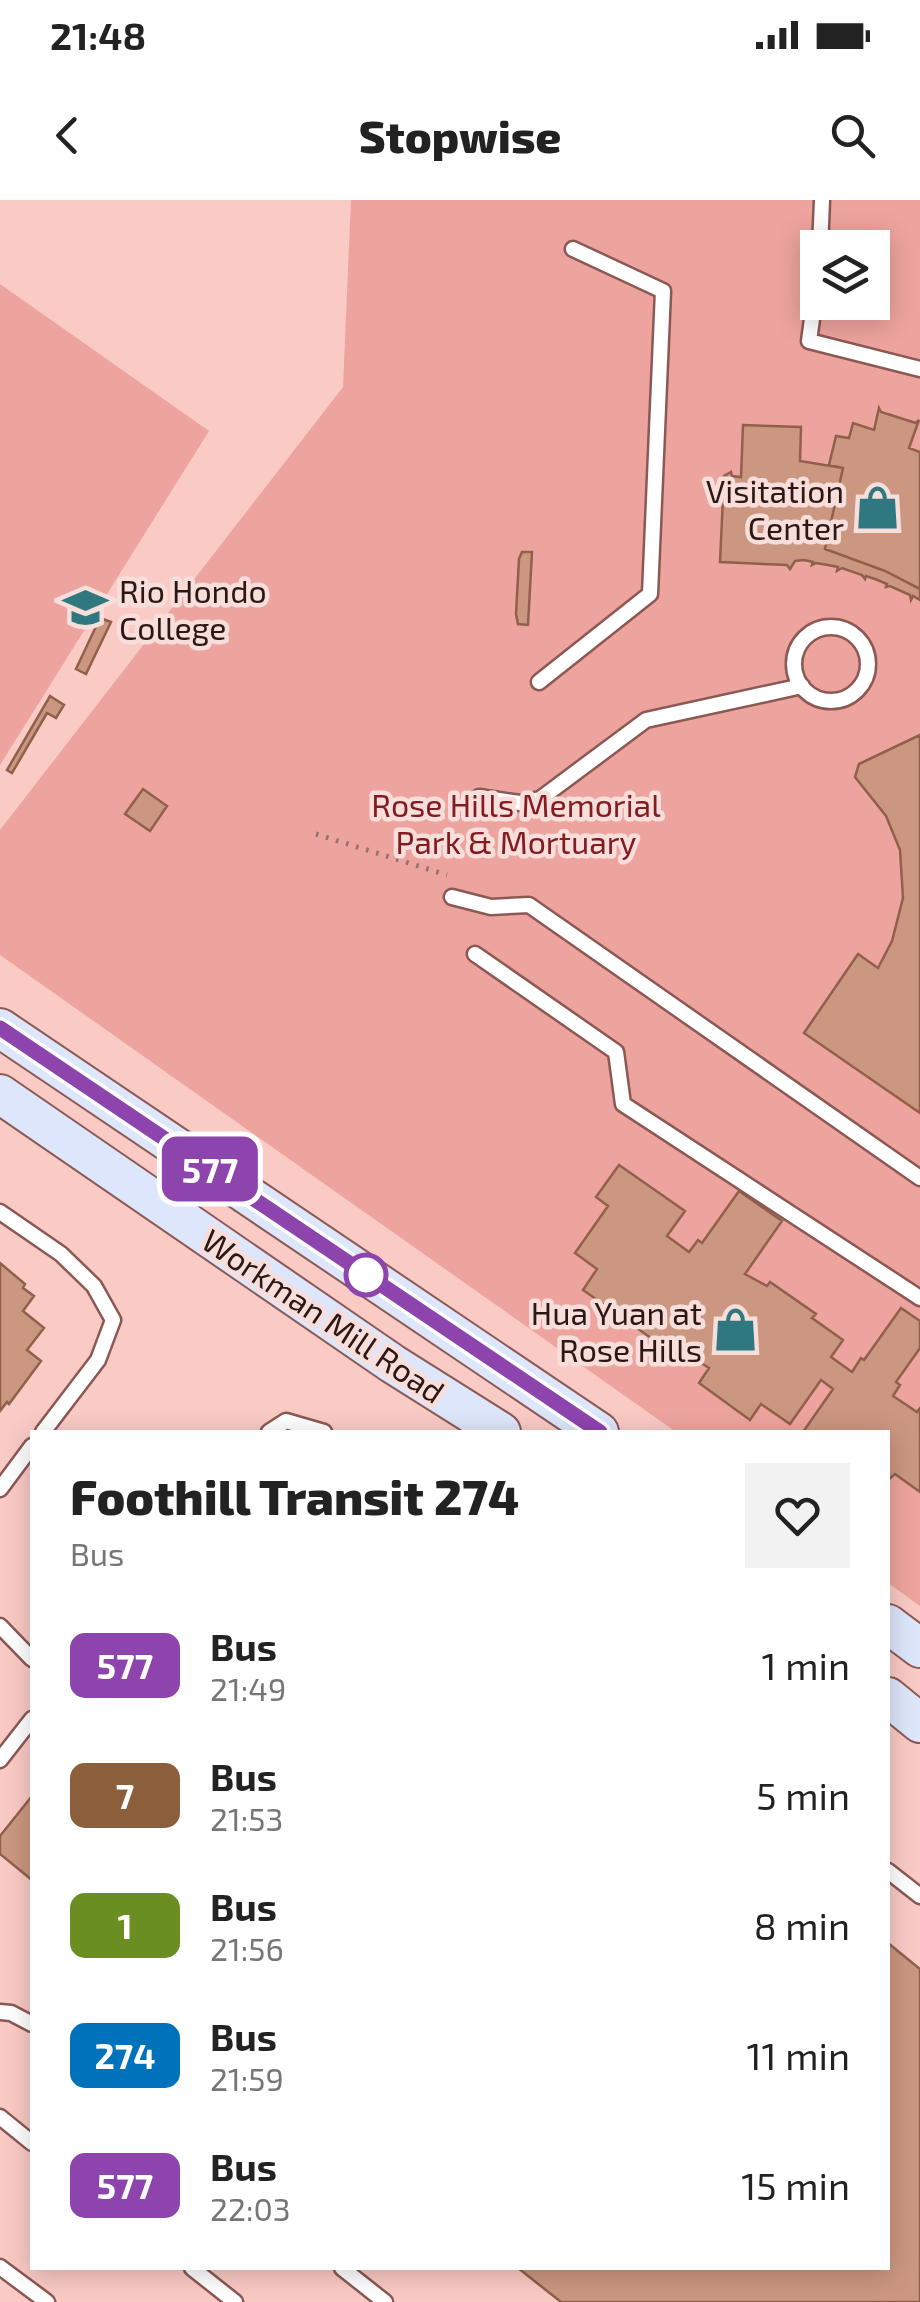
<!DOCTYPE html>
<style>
body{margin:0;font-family:"Exo 2",sans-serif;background:#f2f2f2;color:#222;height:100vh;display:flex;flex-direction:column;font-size:38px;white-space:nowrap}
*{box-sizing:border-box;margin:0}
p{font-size:32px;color:#767676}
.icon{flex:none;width:55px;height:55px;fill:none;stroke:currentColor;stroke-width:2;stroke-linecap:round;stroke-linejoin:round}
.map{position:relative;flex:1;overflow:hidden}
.panel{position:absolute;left:30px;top:1230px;width:860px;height:840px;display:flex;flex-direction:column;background:#fff;border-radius:0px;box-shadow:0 5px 25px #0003}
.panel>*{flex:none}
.badge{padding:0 20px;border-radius:15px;font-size:35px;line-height:65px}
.buttons{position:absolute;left:800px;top:30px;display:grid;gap:20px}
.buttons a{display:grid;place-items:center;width:90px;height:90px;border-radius:0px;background:#fff;box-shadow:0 5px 25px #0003;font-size:50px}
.map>.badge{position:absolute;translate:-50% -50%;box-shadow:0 0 0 5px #fff}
.round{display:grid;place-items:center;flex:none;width:105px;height:105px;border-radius:0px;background:#f2f2f2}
.headline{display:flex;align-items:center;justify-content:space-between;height:170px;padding:0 40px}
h1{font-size:48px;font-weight:800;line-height:75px}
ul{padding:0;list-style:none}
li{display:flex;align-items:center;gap:30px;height:130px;padding:0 40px}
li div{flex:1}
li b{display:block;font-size:38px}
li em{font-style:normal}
li .badge{min-width:110px;font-weight:700;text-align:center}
.status{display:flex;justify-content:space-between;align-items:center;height:70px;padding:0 50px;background:#fff;direction:ltr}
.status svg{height:28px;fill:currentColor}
header{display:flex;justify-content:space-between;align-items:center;height:130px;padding:0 40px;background:#fff;font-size:45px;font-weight:800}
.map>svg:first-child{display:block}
.green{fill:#eea49e;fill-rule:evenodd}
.building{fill:#cb9781;stroke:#90604b;stroke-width:2.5}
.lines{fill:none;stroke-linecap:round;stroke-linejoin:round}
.lane-casing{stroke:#8c5854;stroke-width:19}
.secondary-casing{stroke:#8c5854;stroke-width:42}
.path{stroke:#94716e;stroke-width:5;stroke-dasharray:2.5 8;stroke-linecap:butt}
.lane{stroke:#fff;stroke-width:14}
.secondary{stroke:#dde6fa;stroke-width:38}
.line-casing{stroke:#fff;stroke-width:22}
.line{stroke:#8e44ad;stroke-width:15}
.stop-dot{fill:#fff;stroke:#8e44ad;stroke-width:5}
.labels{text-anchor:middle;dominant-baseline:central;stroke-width:9;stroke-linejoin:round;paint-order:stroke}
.poi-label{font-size:32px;fill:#2c1715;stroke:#f7dedb;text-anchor:end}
.park-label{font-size:32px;fill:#831c20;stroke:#f7dedb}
.street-label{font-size:32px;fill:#2c1715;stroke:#f7dedb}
</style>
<div class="status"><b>21:48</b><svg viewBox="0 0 49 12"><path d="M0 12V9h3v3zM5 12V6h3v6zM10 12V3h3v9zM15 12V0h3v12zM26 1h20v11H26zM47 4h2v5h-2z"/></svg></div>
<header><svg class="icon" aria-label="back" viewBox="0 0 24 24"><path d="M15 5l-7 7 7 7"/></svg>Stopwise<svg class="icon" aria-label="search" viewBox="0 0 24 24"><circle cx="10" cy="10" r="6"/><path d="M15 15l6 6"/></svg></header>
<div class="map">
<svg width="920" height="2102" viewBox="0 0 920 2102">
<rect width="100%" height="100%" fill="#facac5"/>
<path class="green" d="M351,0H920V1406L888,1383V1232H676L0,755V630L343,187ZM818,48H872V102H818Z
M0,84L209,231L0,565Z"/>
<path class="building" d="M879,208L881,212L916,223L919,220L909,248L920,252V389L885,371L825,349L843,268L829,265L836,236L849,238L853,223L874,230Z
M743,225L801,227L800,261L843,268L825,349L885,371L920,389V400L913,396L911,400L910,395L890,386L886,387L887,384L875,379L866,376L865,379L862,375L842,368L837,371L838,367L828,365L816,363L812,365L813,362L804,360L795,361L790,369L787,365L720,362L724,276L731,272L732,276L741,277Z
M522,352H532L528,425L518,424L516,414L519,359Z
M100,418L111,422L86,474L76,469Z
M50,496L64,505L56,518L47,513L12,573L7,570Z
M920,535V913L804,833L858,754L878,768L892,741L903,698L900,650L886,616L855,577L859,564Z
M143,589L167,606L150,631L125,614Z
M619,965L685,1011L667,1036L689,1052L698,1040L702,1043L739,991L782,1021L745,1074L767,1086L770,1082L816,1114L812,1118L843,1140L831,1157L852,1172L861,1158L864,1160L901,1108L920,1121V1148L896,1182L900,1185L893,1196L917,1212L920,1208V1292L895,1274L888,1280V1232H803L833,1189L821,1180L790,1224L761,1204L750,1220L699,1183L709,1168L689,1155L685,1162L583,1090L597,1069L575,1053L608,1006L596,997Z
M0,1063L25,1084L23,1088L34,1096L23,1111L44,1128L27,1150L41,1161L9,1204L7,1202L0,1211Z
M32,1596V1680L0,1654V1636Z
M888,1743L920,1769V2102H561L518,2068H888Z"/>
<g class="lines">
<defs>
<path id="lane" d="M820,48L822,0
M818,75L809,141L920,169
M794 464a37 37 0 1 1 74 0a37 37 0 1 1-74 0Z
M539,482L650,394L663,91L573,49
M479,597L520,603L540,599L646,520L802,486
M452,697L491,707L529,705L920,978
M475,754L616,852L623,904L920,1098
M0,1012L61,1054L94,1086L113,1120L98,1160L43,1232
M269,1232L286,1221L324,1232
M0,1289L32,1246
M0,1426L32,1459
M0,1560L32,1519
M888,1671L920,1696
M0,1812L11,1813L32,1824
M0,1917L32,1943
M0,2067L47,2102
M192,2068L235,2102
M342,2068L385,2102"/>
<path id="secondary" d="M0,828L599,1232
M0,894L393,1164L501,1232
M888,1424L920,1448
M888,1497L920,1523"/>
</defs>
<use href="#lane" class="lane-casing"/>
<use href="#secondary" class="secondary-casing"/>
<path class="path" d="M316,634L447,675"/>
<use href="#lane" class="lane"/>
<use href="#secondary" class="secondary"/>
</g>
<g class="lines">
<defs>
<path id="line" d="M0,828L600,1232"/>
</defs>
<use href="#line" class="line-casing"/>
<use href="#line" class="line"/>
</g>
<defs>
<symbol id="shop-bare" viewBox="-9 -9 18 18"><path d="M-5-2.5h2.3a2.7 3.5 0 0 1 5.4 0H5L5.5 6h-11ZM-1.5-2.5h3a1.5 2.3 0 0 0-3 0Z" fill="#2f787f" stroke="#f7dedb" stroke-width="2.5" paint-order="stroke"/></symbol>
<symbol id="university-bare" viewBox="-9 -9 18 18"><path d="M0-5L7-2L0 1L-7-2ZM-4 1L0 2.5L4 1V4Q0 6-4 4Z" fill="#2f787f" stroke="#f7dedb" stroke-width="2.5" paint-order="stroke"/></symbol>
</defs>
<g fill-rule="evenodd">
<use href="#shop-bare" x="846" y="276" width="63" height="63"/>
<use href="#university-bare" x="54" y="376" width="63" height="63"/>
<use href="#shop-bare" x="704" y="1098" width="63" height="63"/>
</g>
<circle class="stop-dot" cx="366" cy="1075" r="20"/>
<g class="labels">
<g class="poi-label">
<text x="844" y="290">Visitation<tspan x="844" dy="37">Center</tspan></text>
<text x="119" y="390" text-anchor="start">Rio Hondo<tspan x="119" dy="37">College</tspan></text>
<text x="702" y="1112">Hua Yuan at<tspan x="702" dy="37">Rose Hills</tspan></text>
</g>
<g class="park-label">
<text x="516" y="604">Rose Hills Memorial<tspan x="516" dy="37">Park &amp; Mortuary</tspan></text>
</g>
<g class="street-label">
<text transform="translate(324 1115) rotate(34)">Workman Mill Road</text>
</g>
</g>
</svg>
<div class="buttons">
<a><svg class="icon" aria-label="layers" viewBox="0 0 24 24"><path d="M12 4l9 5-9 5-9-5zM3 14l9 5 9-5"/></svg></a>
</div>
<b class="badge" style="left:210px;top:969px;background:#8e44ad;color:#fff">577</b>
<section class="panel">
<div class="headline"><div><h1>Foothill Transit 274</h1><p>Bus</p></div><a class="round"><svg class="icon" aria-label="heart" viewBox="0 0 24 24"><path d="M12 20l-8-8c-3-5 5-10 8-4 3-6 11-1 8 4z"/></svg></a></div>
<ul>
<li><span class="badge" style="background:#8e44ad;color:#fff">577</span><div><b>Bus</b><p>21:49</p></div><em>1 min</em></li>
<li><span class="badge" style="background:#8b5e3c;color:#fff">7</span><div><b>Bus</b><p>21:53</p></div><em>5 min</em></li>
<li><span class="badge" style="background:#6b8e23;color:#fff">1</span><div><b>Bus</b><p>21:56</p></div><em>8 min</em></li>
<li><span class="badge" style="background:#0072bc;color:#fff">274</span><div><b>Bus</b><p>21:59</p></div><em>11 min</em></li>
<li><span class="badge" style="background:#8e44ad;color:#fff">577</span><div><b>Bus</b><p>22:03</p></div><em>15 min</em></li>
</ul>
</section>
</div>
